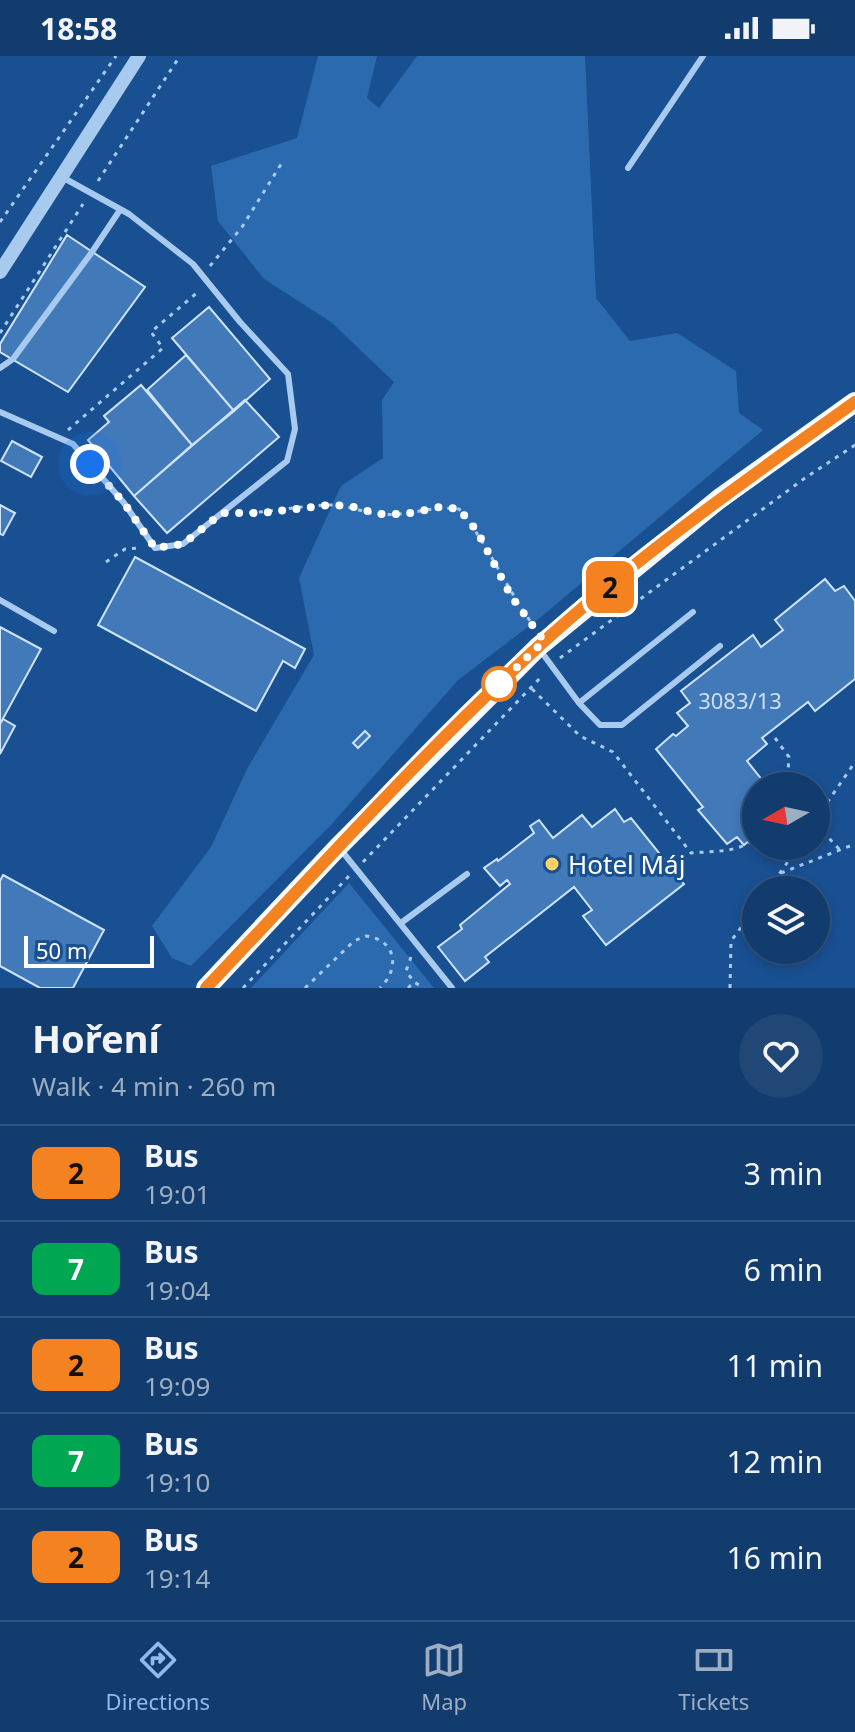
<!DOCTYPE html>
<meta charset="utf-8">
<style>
body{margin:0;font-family:"Noto Sans",sans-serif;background:#204776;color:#f1f3f6;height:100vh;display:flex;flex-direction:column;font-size:30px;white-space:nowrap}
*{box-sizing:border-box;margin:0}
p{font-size:26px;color:#9dadc2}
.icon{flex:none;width:44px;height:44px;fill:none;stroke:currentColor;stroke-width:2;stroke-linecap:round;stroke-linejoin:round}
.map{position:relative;height:932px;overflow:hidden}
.side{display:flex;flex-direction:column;background:#133c6e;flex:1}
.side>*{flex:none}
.badge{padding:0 16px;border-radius:12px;font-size:28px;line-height:52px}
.needle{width:52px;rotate:261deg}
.fabs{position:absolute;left:742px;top:716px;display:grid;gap:16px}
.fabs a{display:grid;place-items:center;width:88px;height:88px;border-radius:50%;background:#133c6e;box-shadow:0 4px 12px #0003,0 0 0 2px #325681;font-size:40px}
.scale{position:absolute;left:24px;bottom:20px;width:130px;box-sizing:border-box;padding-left:8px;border:4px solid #fff;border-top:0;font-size:22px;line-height:28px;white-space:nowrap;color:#fff;-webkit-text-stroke:6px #195092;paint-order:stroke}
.you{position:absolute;width:40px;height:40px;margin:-20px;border:6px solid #fff;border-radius:50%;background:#1a73e8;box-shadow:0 0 0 12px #1a73e833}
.map>.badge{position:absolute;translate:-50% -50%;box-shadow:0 0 0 4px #fff}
.round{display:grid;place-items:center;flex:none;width:84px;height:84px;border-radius:42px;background:#204776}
.headline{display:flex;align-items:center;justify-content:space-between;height:136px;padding:0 32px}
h1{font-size:38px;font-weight:700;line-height:60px}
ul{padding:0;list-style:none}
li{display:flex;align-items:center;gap:24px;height:96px;padding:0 32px;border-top:2px solid #325681}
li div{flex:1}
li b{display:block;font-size:30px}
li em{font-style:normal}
li .badge{min-width:88px;font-weight:700;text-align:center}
.status{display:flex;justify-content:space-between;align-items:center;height:56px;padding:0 40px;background:#133c6e;direction:ltr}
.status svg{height:22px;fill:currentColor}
.tab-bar{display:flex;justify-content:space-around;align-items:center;height:112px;border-top:2px solid #325681;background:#133c6e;font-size:22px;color:#9dadc2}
.tab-bar a{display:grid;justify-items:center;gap:4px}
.tab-bar .selected{color:#90b9f0}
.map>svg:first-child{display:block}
.green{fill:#2c6ab0}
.building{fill:#4279b9;stroke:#cfe4fb;stroke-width:2}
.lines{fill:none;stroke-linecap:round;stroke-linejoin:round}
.path{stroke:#a9caef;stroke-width:3;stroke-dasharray:4 6;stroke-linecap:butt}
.service{stroke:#a9caef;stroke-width:6}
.tertiary{stroke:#a9caef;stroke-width:14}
.primary{stroke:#f1f7ff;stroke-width:20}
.line-casing{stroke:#fff;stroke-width:18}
.line{stroke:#f58220;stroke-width:12}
.walk{stroke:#fff;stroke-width:8;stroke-dasharray:0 14.4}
.stop-dot{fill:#fff;stroke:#f58220;stroke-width:4}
.poi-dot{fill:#ffd067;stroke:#195092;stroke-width:3}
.labels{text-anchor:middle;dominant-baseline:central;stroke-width:6;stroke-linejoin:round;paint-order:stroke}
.number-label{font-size:22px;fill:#d0deee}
.poi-label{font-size:26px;fill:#fff;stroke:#195092;text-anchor:start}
</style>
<div class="status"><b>18:58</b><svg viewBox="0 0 49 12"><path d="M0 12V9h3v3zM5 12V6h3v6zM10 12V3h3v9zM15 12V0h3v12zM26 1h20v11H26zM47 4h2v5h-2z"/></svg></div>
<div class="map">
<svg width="855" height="932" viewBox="0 0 855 932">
<rect width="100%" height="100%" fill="#195092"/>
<path class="green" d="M318,0H377L367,42L379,52L417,0H585L596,242L630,285L677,277L736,315L739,357L763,374L541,561L458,624L331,769L191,910L172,902L152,870L211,791L247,713L314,599L299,522L341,430L383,402L382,344L394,326L331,266L264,223L218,165L211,110L297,82Z
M349,827L434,932H251Z"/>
<path class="building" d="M67,179L145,231L68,336L0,296V288Z
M209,251L270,323L234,355L172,282Z
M186,299L234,355L192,389L147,334Z
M141,329L192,389L134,440L88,384L109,366L104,360Z
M245,344L279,381L167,477L134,440Z
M12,385L42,401L31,421L1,405Z
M0,449L15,457L3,479L0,478Z
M135,501L305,593L295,612L283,605L256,655L98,569Z
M825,523L835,535L844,530L855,545V623L815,655L808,646L762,682L767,688L747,705L767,730H756V765L744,775L750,784L744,789L737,781L727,788L698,754L703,751L656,693L673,678L676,680L688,670L677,657L690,647L681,635L753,579L761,591L783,574L775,564Z
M0,571L41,593L0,668Z
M3,663L15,670L0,698V668Z
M365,675L370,680L358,692L353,687Z
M615,753L624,766L631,762L684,828L606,889L583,860L592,854L574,831L485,901L489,906L465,925L438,891L462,873L460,869L510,828L507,824L500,830L484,812L497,803L498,805L534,777L530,770L539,764L553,782L582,759L592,771Z
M3,819L104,874L73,932H40L0,910V825Z"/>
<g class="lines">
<path class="path" d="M98,125L180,0
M0,166L116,0
M210,210L242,171L283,105
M0,277L83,148
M68,374L163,292L151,276L199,235
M239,457C270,457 301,449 332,449C349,449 363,457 380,458C407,461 431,449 459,453C488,488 506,532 533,569
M106,506L125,493L140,492
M560,602L805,422L855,389
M532,633L580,680L613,696L691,797C714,795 738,797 756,782
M775,682L789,701L787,730
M816,763L855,706
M816,768L839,793
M363,806L543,619
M781,817L855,788
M768,834L799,790
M411,901L406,915L414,926L424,932
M243,932L349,820
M305,932L354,885L366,880C397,884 400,913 380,932
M408,932L414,926
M730,932L731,885L756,851"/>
<path class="service" d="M628,112L703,0
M0,312L13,303L92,196L120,154
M0,356L73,388L124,447L155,492L183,488L287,405L295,373L288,318L240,266L193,208L129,158L62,121
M0,544L54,575
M540,594L579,647L600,669H622L720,590
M579,647L693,556
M341,794L452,932
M401,867L467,818"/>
<path class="tertiary" d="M0,216L139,0"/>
<path class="primary" d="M206,932L338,791L538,591L719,443L855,346"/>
</g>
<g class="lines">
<defs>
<path id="line" d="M206,932C315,817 422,697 539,590C638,500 747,423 855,346"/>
</defs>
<use href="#line" class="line-casing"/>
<use href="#line" class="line"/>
<path class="walk" d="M90,408L124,447L155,492L183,488L222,457H262L329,449L350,450L378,458H405L440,451L459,453L477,475L511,540L544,585L489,638L499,628"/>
</g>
<circle class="stop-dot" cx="499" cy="628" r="16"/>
<circle class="poi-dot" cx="552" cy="808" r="8"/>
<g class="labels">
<g class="number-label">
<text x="740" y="644">3083/13</text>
</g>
<g class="poi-label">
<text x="568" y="808">Hotel Máj</text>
</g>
</g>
</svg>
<div class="fabs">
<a><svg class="needle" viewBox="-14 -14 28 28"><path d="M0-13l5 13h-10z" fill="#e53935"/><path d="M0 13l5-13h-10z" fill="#9dadc2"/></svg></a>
<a><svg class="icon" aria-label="layers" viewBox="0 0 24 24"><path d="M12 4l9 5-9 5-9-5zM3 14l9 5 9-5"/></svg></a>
</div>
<div class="scale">50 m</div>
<div class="you" style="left:90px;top:408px"></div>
<b class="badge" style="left:610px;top:531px;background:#f58220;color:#111">2</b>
</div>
<section class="side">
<div class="headline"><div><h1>Hoření</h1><p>Walk · 4 min · 260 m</p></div><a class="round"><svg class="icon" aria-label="heart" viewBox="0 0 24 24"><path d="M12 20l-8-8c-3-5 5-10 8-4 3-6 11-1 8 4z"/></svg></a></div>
<ul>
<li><span class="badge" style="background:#f58220;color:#111">2</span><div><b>Bus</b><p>19:01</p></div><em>3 min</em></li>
<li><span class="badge" style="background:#00a651;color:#fff">7</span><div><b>Bus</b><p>19:04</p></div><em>6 min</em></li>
<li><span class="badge" style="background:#f58220;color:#111">2</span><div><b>Bus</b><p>19:09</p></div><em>11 min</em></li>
<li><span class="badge" style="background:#00a651;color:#fff">7</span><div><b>Bus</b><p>19:10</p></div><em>12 min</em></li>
<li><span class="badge" style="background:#f58220;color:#111">2</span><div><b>Bus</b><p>19:14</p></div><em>16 min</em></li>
</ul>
</section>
<nav class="tab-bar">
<a class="selected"><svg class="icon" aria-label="directions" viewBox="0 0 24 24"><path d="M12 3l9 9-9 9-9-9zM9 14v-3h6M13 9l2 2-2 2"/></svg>Directions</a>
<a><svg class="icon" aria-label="map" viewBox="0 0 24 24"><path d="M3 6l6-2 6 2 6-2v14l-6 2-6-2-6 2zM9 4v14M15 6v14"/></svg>Map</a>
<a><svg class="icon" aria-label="tickets" viewBox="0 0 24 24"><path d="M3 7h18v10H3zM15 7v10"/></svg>Tickets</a>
</nav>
